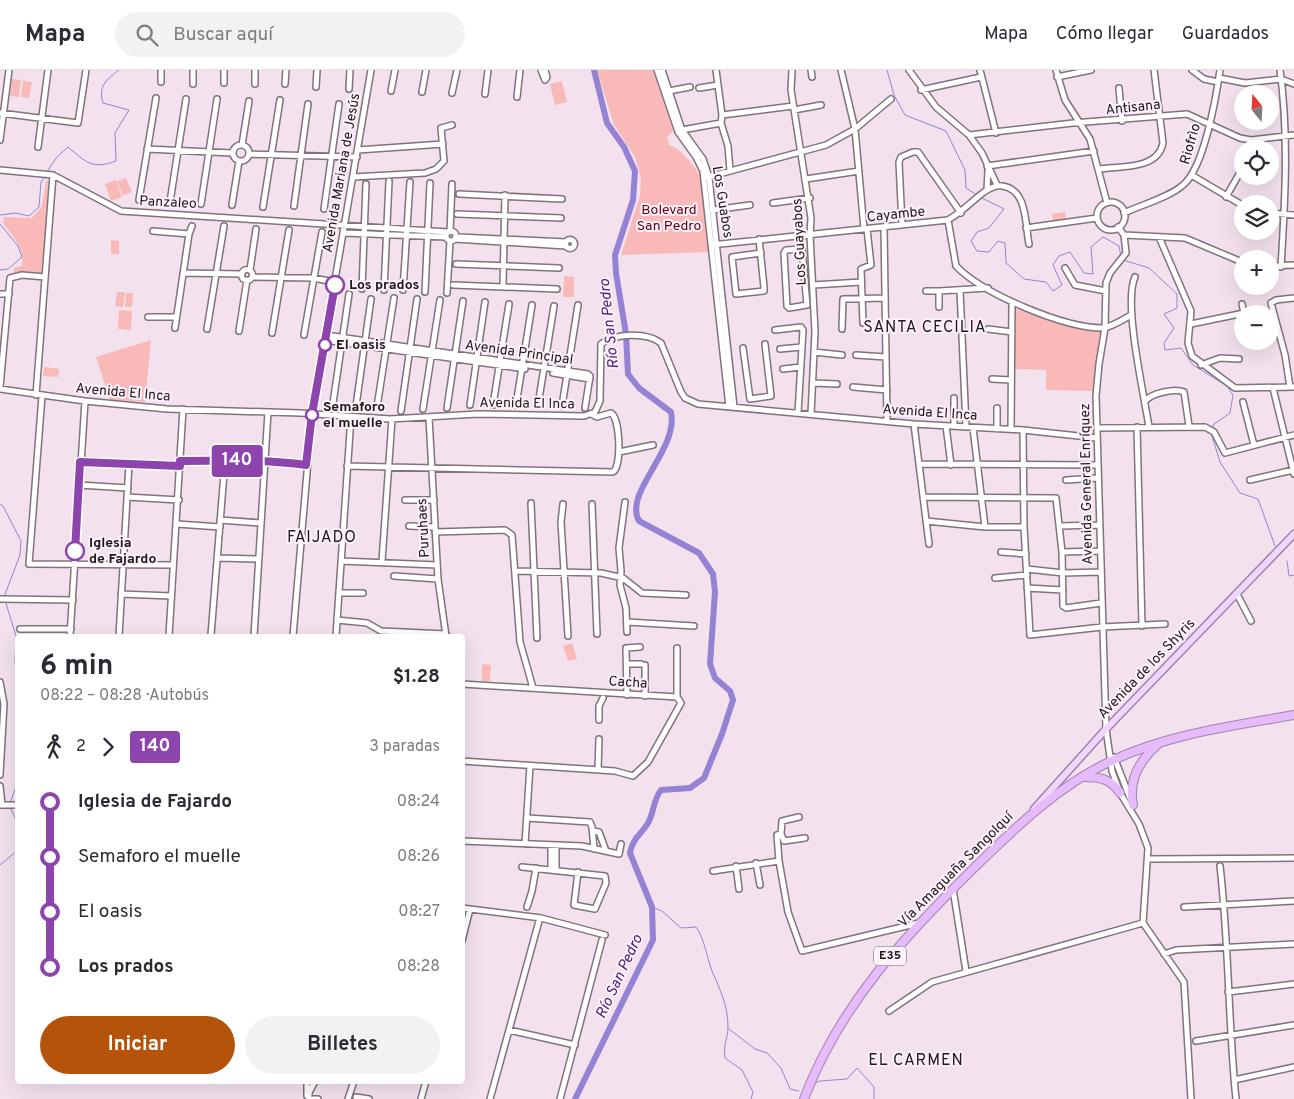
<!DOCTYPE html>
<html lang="es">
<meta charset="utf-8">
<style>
body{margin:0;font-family:Overpass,sans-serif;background:#f2f2f3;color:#2b2b33;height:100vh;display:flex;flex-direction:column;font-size:19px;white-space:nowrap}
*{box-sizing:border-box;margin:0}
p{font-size:16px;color:#7c7c81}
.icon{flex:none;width:28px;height:28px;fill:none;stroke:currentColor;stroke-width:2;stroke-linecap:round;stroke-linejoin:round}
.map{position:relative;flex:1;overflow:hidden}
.side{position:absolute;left:15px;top:564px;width:450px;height:450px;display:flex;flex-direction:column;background:#fff;border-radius:5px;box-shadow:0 5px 20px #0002}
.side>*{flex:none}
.badge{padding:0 10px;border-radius:4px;font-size:18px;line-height:32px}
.needle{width:32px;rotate:342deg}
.tools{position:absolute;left:1234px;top:15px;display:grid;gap:10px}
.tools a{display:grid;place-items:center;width:45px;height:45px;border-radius:50%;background:#fff;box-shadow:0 5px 20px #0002;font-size:25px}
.map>.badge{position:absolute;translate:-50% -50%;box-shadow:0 0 0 2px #fff}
.legs{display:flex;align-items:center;gap:8px;height:55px;padding:0 25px;font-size:16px}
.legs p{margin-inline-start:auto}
.summary{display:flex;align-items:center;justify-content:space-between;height:85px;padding:0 25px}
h1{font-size:28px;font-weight:700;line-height:38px}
.button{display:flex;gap:10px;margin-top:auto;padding:10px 25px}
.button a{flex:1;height:58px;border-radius:30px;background:#b45309;color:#fff;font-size:20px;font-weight:700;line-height:58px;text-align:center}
.button a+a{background:#f2f2f3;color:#2b2b33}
ul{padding:0 25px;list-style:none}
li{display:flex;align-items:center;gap:18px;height:55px;font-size:19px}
li i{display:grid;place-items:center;width:8px;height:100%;margin:0 6px;background:currentColor}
li i::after{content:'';width:12px;height:12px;margin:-6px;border:4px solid;border-radius:50%;background:#fff}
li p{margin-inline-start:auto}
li:first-child i{background:linear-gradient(#0000 50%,currentColor 0)}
li:last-child i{background:linear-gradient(currentColor 50%,#0000 0)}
header{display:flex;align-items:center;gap:30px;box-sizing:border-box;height:70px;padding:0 25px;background:#fff;border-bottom:1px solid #e1e1e2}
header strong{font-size:24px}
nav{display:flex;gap:28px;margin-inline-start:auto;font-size:18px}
.search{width:350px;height:45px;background:#f2f2f3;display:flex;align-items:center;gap:12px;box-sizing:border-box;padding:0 18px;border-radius:28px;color:#7c7c81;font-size:19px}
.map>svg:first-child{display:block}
.green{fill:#f8b9b8}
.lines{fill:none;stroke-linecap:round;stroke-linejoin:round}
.stream{stroke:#9483d4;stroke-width:1}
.river{stroke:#9483d4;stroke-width:6}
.minor-casing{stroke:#81737d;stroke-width:8}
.major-casing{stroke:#a082ae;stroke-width:9}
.highway-casing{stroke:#a082ae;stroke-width:10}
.minor{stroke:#fff;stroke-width:5}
.major{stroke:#f0d6fd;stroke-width:6}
.highway{stroke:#e6bbfc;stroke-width:8}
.line-1-casing{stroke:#fff;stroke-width:11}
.line-1{stroke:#8e44ad;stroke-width:8}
.stop-1-dot{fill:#fff;stroke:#8e44ad;stroke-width:2.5}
.labels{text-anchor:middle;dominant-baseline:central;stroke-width:4;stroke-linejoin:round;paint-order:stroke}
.shield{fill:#fef1fa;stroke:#60595f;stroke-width:1}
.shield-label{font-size:12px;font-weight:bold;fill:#1d181c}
.street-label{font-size:14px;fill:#1d181c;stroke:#fef1fa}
.park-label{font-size:14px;fill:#5a0011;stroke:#fef1fa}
.stop-label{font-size:14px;font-weight:bold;fill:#1d181c;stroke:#fef1fa;text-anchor:start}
.water-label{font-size:15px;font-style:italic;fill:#3f1f7e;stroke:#fef1fa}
.quarter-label{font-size:16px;letter-spacing:1px;fill:#1d181c;stroke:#fef1fa}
</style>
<header>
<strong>Mapa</strong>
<div class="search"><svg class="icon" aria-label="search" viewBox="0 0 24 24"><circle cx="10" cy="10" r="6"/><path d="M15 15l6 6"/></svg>Buscar aquí</div>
<nav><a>Mapa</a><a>Cómo llegar</a><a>Guardados</a></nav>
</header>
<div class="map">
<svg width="1294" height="1029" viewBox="0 0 1294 1029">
<rect width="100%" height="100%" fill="#f3e2ee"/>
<path class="green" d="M597,0H653L673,61L667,67L669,75C680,78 696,97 701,107L709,182L621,185L640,126L641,108L635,87L614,55Z
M12,9L21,10L19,27L10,26Z
M23,11L32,12L29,28L21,27Z
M562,11L567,32L555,35L550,14Z
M126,108L132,122L123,126L117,111Z
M46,110L52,114L43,204H14V198L22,196C25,179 13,166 3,153L4,147L32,148L42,136Z
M116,110L122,127L111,131L105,114Z
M1065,142L1066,150L1053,152L1052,144Z
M111,170L119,171V184H111Z
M564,206L574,207V227H563Z
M117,222H125L123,237L115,236Z
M126,223H133L132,237H125Z
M1017,239L1050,251L1102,260L1094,321L1046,320V300L1013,299L1014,241Z
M119,240L132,241L131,260L118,259Z
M151,270L145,332L110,330L96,287Z
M44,297L59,299L58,307L43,306Z
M572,573L577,589L568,591L563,576Z
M482,594L491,595L490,611H482Z"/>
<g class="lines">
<path class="stream" d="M887,0L894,25L905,45L946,61L965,100L966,118L977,125
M46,103L57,87L68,77C86,92 92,100 116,91L115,63L129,40L103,33C98,16 106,10 119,0
M980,127L1004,139L989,158L977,162L971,171L977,181L989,182L998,171L1005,173L1006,193L1024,209L1046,212L1053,221L1062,215L1053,195L1059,186L1070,182L1084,203L1093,204L1091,177L1103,167L1119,176L1121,187
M0,145L16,143L29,146L39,137L41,112L45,107
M0,154L18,176L22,187L8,199L0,200
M1123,190L1149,198L1177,224V238L1164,244L1174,258L1164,273L1165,280L1181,278L1193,295L1227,316L1233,325L1230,343L1214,354L1212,359
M1211,363L1220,392L1240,423L1258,429L1275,476
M0,434L3,436L21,471L20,485L4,527
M1287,491L1289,506L1294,505
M5,530L16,566L15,593L18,601
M10,733L18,711
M10,737L18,754
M0,795L18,780
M652,837L662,841L681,858L696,857C705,870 706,885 712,901C720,920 728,935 728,957C728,968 723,974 725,988L742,1000L753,1022L751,1029
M729,959L755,979L767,983L781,998L790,1019L799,1021
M815,1013L820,1011L847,1009L857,998L874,1017V1029"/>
<path class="river" d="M575,1029L653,870L652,837L630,783C633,767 641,765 648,753C654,743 653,730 661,720L690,718L704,708L722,664L733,630L730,621L715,608L710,594L715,522L713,504L699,483L639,451C623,422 679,380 671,342L639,318L628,304L626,264L616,203L615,185L633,130L635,101L624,77L607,53L594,0"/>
<defs>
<path id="minor" d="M541,0L545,10L547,7L545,0
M657,0L678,62L696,87L703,101L729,337
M662,0L682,60L703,89L709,107L734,337
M716,0L722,45
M792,0L791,20L811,148L810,165L815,262L811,344
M811,0L812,7
M841,0L855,59L864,159
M909,0L936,37L969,65L982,83L997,115
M980,0L996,63
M1056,0L1065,30L1090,69L1107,133
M1192,0L1204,9L1218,12
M1280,0C1289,65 1285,132 1281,197
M1057,7L1091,0
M1219,8L1245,13L1281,9L1294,14
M161,12V0
M224,13V0
M193,14V0
M255,14V0
M285,14L286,0
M316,17L317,0
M699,18L718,15
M1119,18L1122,51
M349,19L350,0
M921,20L981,7
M391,21L395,0
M669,21L690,17
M422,22L426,0
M452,23L457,0
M485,24L488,0
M517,27L520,0
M794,40L821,35
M0,43L78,53L86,0
M721,53L728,76L730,101
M682,60L721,53L722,45L793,36
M969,65L1073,53L1187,44L1240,68L1251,70L1294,65
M0,70L9,0
M233 83a8 8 0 1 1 16 0a8 8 0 1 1-16 0Z
M242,75L249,31
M38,77L48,0
M147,79L232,83
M358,80L443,74
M249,84L357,87
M987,96L1094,81
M1099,99C1120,96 1158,100 1163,73L1154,0
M0,100L53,105L121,141L448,162
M1193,106L1242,135
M353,107L425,103L436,99L444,91L441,58L452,55
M708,107L826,75L855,59L891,29
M806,109L859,101
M987,120L988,100
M459,124L562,129
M1226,127L1242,99
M139,130L156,28
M170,132L186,29
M1097 146a14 14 0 1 1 28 0a14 14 0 1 1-28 0Z
M773,133L810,128
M201,134L217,29
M232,135L239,91
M294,136L308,34
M263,137L280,30
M324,139L339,34
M713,140L750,135
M1124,143C1141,135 1170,127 1183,115C1204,98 1216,28 1220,0
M1270,143L1294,145
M457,144L561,148
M948,150L956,196C983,224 1064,258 1103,258C1112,257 1124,249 1131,245
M902,155L899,92L901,87L913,82H918L961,143
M1118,157L1124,165L1126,183L1110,203L1106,213L1105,258L1099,294L1096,326L1106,659L1112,701L1120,723L1139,754L1148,778L1143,853L1184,912L1191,1029
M884,158L887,351
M1026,158L1097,148
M153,161L189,164
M446 166a5 5 0 1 1 10 0a5 5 0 1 1-10 0Z
M450,162L452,114
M344,163L446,167
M1124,165L1185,168L1242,192
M459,167L566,172
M1159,167L1191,241L1188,273L1192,286L1235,318L1294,317
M455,169L566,176
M759,169L764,217V221L736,224L732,187L761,183
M565.5 174a4.5 4.5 0 1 1 9 0a4.5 4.5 0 1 1-9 0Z
M711,175L948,150C962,142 972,131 984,122C990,118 996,115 1002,116C1028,119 1025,155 1029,174
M802,179L807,235L789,238L787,236L784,183L786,180Z
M456,194L559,198
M1270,196L1294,195
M1065,198L1075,215L1106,221
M241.5 205a5.5 5.5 0 1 1 11 0a5.5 5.5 0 1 1-11 0Z
M250,200L256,159
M183,203L242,204
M252,207L313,208L335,212
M1135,207C1123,233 1144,324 1149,357
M453,215L557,219
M813,215L861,212
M503,216L505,125
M362,219L366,114
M384,220L389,111
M403,220L410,112
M960,220L966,357
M926,221H939
M425,222L430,113
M447,223L450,171
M0,224H9
M1242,234L1244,244
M939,237V221L988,218
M148,247H175
M863,253L861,199L871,195L867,159
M1191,254L1244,243
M175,258L189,164L192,156
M207,259L224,156
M842,259L843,229L885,228
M988,259L1012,262
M775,260L801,257L803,260L798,343
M239,261L247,210
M272,263L289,160
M304,265L322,162
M326,265L588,304L590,306L585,338
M325,270L525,299
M743,278L750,329L771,326L765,274
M780,279L802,277
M814,282L842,285
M856,285L886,287
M1201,295L1220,288L1239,289
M783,299L801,297
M553,303L590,309
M992,309L1011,310
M813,313L837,314
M0,317L10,208L22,205L45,207
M853,317L887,320
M1290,317L1285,285L1271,233L1276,230L1294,228
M1273,318L1294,404
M0,319L85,331L167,339L300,343L390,349L478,344L584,346L595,342L600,331L601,274C614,263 647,262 661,273L681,322L685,328L698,334L914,354L1023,360L1097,368
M36,325L53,105
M42,326L29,494L173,495
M1145,331C1152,323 1175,318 1184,322L1189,356
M1243,332L1254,375
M333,333L349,224
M470,335L485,232
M493,335L509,234
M516,335L532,235
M538,335L554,236
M356,336L371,229
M562,336L578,235
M377,337L394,228
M447,338L463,231
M423,339L440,230
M401,341L417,229
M429,348L438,509L446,566
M914,354L929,474
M946,356L951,395
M954,356V328
M1137,357L1142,556
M973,358L985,457
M1097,358L1205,357L1214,362L1225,383L1294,365
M997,359V338
M1011,359L1012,232
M1023,360L1024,457L1030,565L1102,557L1165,554
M619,382L653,375
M80,391L180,396
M180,391H225
M919,394L1098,395
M347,396L613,402C622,396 620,348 611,343L597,347L591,344
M1066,410L1098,408
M1250,410L1293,400
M79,415L128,418
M127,427L179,430
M923,427L1056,428L1062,482L1063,536L1066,538L1101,533
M405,430H434
M625,432L619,478L621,501L620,515L626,538L627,562
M531,433L537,568
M563,434L561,452L568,566
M592,434L597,564
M220,450L261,453
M926,451L985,457H1024
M177,454L220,457
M409,456L435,457
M1060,456L1099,455
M435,462L505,460L512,465L520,572L533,618
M1001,482L1026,484
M1062,482L1100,481
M218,488L258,489
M341,491L437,495
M382,491L392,349
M1027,499L1063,503L1100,502
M515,501L601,503L623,508L642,523L686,525
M394,506L438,509
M995,508L1027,505
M1027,518L1063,520
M339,523H363
M121,524L171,526
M1237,524L1251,551
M0,529L73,530
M337,550L367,553L381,561L446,564
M627,552L694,556
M20,559H71
M211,565L225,391L286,392L306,395
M70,566L85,331
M119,566L129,394
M169,566L183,339
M254,566L268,342
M293,566L312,344L371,0
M336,566L351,347
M677,578V627
M627,594H641
M0,612L4,634L0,705
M462,614L677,627L681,633L648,692L633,706L615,701L462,691
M627,625L626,578L640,577
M645,626V595
M599,650V636L603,628
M1114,687L1130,728
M598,700L599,669
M0,716L2,735
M0,735H18
M527,748L590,752L592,757L594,779
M593,761L599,762L606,781
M781,764L784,771L805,768
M462,771L582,776L619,784L621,774
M525,774L530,696
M556,775V800
M1148,789L1294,788
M779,791L777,765L781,764L782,751L799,747
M756,793L760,815
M736,796L739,819
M1220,796C1229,873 1228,952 1236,1029
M522,797L605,806L606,813L595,839L574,835L578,802
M551,800V775
M713,801L779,791L788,842L802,881L919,853
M953,819L966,901
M527,837L532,821L536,798
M1184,837L1294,831
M462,838L541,848L605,865
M462,871L470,839
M1164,884L1176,880L1294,874
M1228,922L1294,914
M889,941L932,912L1143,853
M509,960L575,975
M1196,971L1294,955
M1234,1010L1294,997
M307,1026V1011
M356,1027L369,1029
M309,1029V1023L315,1011
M313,1029H318
M348,1029L354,1011
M421,1029L426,1011
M490,1029L539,851
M560,1029L602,870"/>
<path id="major" d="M1034,739L1106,659L1294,464"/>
<path id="highway" d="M1084,707C1100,707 1111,709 1120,723
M1133,735C1128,710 1139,691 1157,675
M804,1029C840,934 904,867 975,797C1016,757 1058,716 1111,691C1169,664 1232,656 1294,645"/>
</defs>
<use href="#minor" class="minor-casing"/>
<use href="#major" class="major-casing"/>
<use href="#highway" class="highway-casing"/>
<use href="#minor" class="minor"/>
<use href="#major" class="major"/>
<use href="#highway" class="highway"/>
</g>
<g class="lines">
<defs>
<path id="line-1" d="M75,481L80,392L180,396V391C222,391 265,389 306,395L312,344L335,215"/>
</defs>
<use href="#line-1" class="line-1-casing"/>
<use href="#line-1" class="line-1"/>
</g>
<g class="stop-1-dot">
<circle cx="335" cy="215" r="9"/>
<circle cx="325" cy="275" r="6"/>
<circle cx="312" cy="345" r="6"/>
<circle cx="75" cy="481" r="9"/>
</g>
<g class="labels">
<rect class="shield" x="874" y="876.5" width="32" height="19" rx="4"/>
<g class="shield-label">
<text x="890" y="886">E35</text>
</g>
<g class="street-label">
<text transform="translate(1133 38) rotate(-6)">Antisana</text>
<text transform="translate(1191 74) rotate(-74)">Riofrìo</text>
<text transform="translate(342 103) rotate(-80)">Avenida Mariana de Jesús</text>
<text transform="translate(722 132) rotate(81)">Los Guabos</text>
<text transform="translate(168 133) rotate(3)">Panzaleo</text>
<text transform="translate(896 145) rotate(-6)">Cayambe</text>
<text transform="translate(800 172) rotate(-93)">Los Guayabos</text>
<text transform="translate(519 283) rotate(8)">Avenida Principal</text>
<text transform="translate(123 323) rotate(5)">Avenida El Inca</text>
<text transform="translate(527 334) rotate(1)">Avenida El Inca</text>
<text transform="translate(930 343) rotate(4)">Avenida El Inca</text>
<text transform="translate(1087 414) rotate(-91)">Avenida General Enríquez</text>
<text transform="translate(424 458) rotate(-93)">Puruhaes</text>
<text transform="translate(1147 599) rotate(-46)">Avenida de los Shyris</text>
<text transform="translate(628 613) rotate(4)">Cacha</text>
<text transform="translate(956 800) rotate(-45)">Vía Amaguaña Sangolquí</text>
</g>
<g class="park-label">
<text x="669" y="140">Bolevard<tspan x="669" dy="16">San Pedro</tspan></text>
</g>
<g class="stop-label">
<text x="349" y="215">Los prados</text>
<text x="336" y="275">El oasis</text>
<text x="323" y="337">Semaforo<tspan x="323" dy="16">el muelle</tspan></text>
<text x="89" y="473">Iglesia<tspan x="89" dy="16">de Fajardo</tspan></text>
</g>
<g class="water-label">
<text transform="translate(610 254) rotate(-96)">Río San Pedro</text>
<text transform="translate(620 907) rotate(-65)">Río San Pedro</text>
</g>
<g class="quarter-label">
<text x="925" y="258">SANTA CECILIA</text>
<text x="322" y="468">FAIJADO</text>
<text x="916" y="991">EL CARMEN</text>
</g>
</g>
</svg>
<div class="tools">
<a><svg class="needle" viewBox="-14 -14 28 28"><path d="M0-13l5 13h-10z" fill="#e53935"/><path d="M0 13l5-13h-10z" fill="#7c7c81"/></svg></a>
<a><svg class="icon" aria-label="locate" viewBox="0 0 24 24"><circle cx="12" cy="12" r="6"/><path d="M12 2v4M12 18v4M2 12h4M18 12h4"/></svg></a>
<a><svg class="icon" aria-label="layers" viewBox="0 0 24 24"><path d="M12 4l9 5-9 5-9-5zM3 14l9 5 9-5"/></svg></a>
<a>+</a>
<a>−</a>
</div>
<b class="badge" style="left:237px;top:391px;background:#8e44ad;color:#fff">140</b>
<section class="side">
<div class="summary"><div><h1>6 min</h1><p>08:22 – 08:28 · Autobús</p></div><b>$1.28</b></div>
<div class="legs"><svg class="icon" aria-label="walk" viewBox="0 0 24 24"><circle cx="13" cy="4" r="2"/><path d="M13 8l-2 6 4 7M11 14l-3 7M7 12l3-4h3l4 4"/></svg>2<svg class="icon" aria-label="forward" viewBox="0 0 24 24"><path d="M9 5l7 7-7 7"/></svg><b class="badge" style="background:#8e44ad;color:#fff">140</b><p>3 paradas</p></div>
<ul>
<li><i style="color:#8e44ad"></i><b>Iglesia de Fajardo</b><p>08:24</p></li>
<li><i style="color:#8e44ad"></i><span>Semaforo el muelle</span><p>08:26</p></li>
<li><i style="color:#8e44ad"></i><span>El oasis</span><p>08:27</p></li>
<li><i style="color:#8e44ad"></i><b>Los prados</b><p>08:28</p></li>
</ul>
<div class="button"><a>Iniciar</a><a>Billetes</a></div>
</section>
</div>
